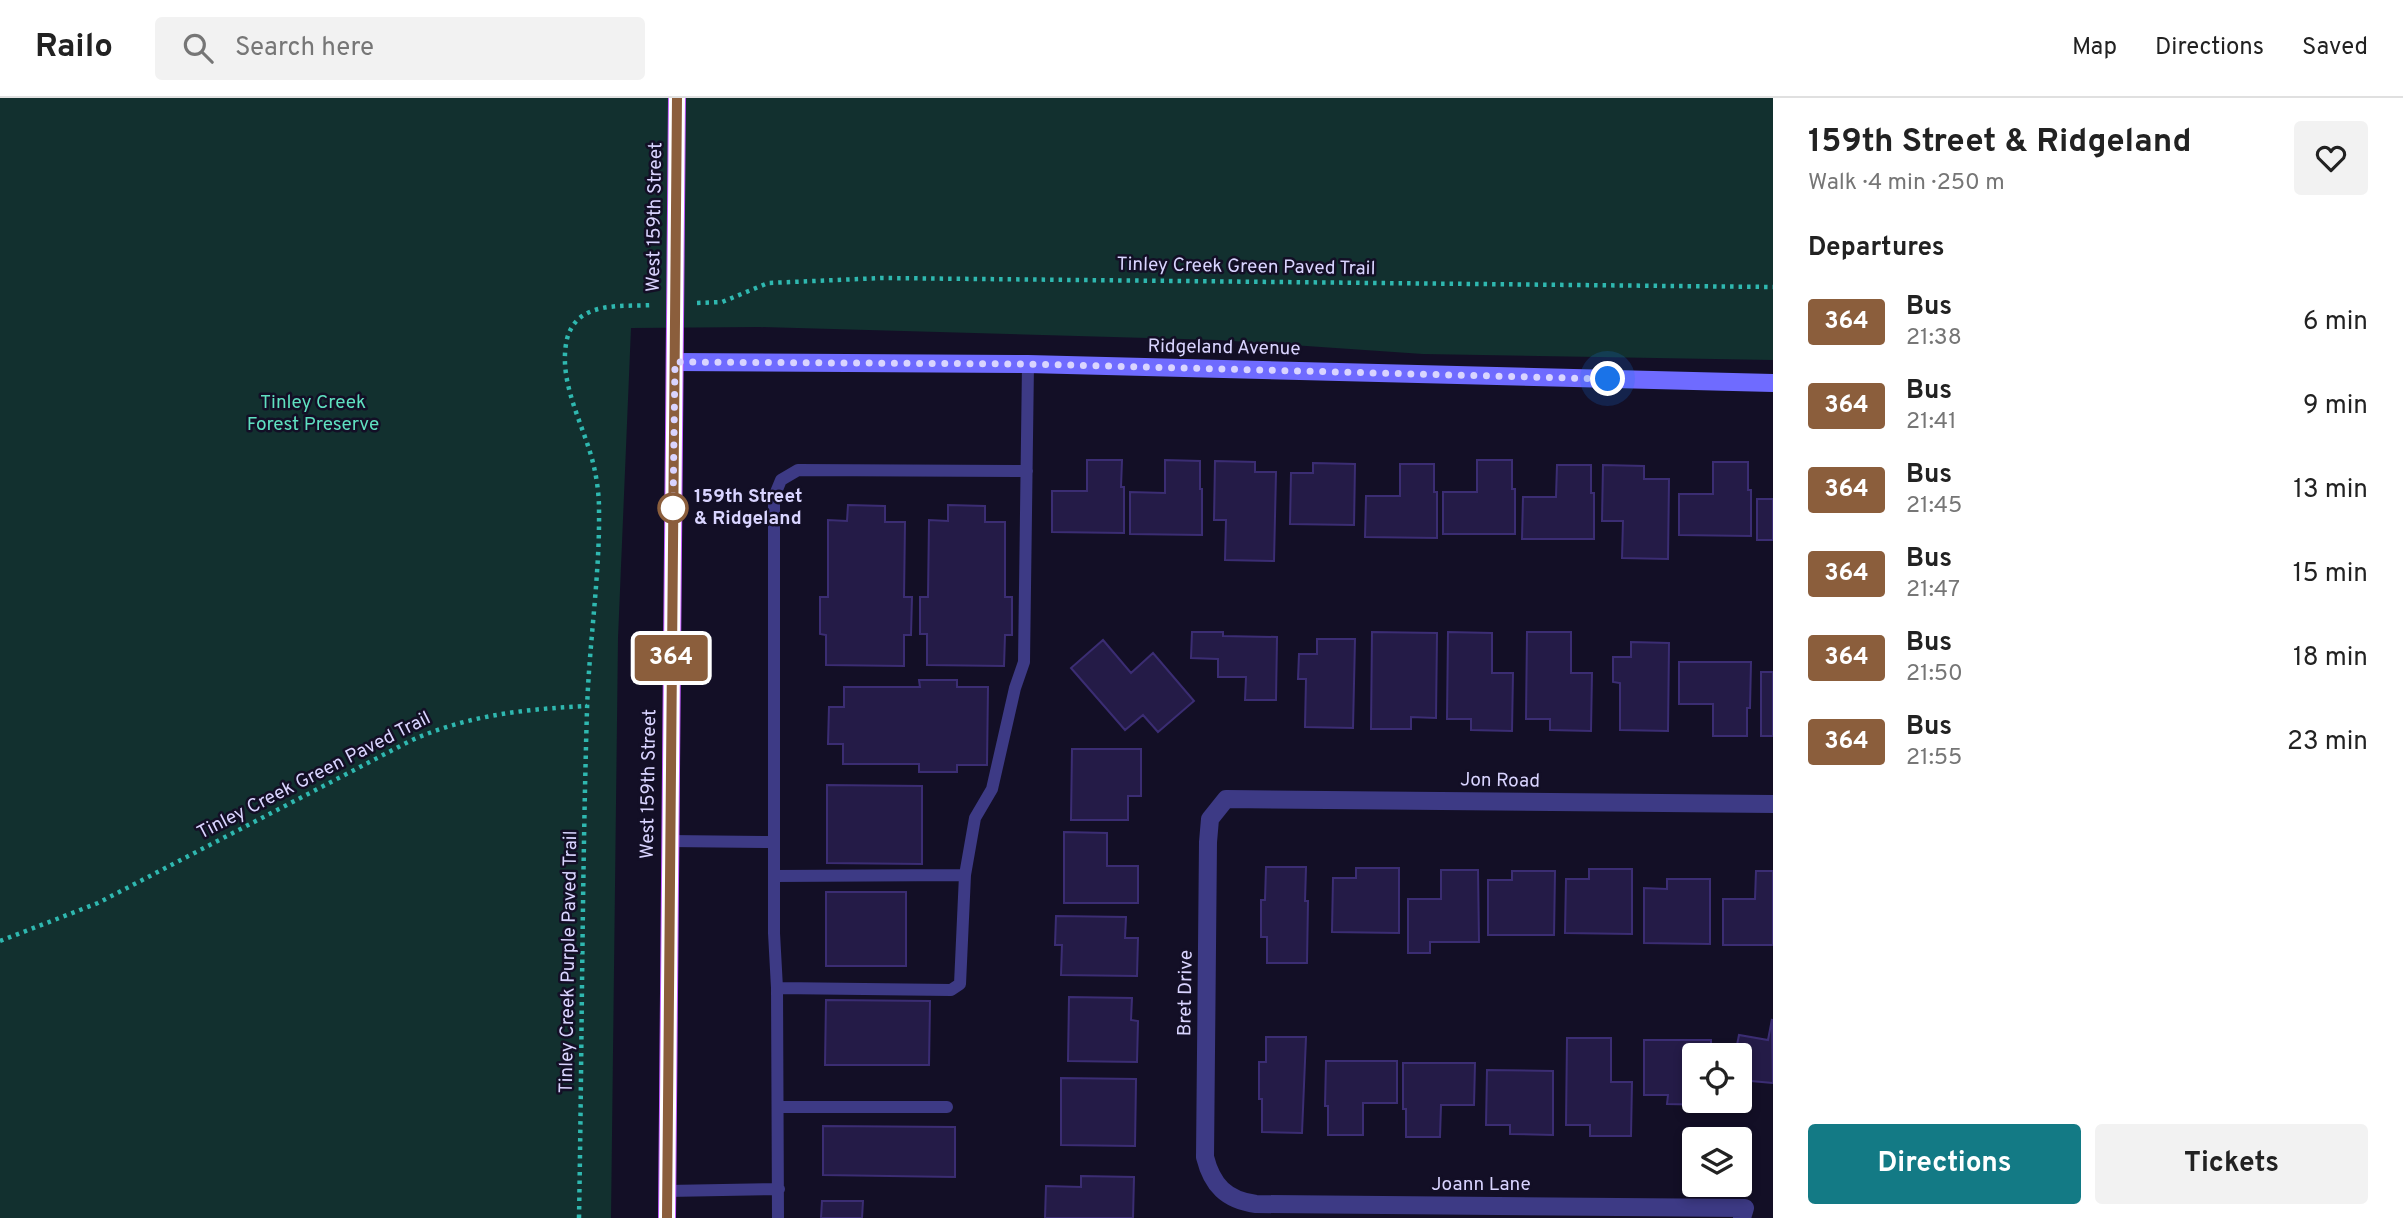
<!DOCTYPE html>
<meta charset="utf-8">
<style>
body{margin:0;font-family:Overpass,sans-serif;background:#f2f2f2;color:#222;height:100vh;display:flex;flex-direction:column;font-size:26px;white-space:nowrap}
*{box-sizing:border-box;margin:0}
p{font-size:23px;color:#767676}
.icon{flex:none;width:38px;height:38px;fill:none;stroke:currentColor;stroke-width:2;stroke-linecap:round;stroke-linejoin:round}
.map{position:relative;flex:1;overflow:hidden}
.sheet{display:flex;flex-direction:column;background:#fff;width:630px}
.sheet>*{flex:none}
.badge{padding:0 14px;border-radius:5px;font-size:24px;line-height:46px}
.tools{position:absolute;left:1682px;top:945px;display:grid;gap:14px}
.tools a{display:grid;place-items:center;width:70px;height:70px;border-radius:7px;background:#fff;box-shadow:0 4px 10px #0003;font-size:35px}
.you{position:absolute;width:35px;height:35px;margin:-18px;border:5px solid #fff;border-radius:50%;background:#1a73e8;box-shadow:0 0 0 10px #1a73e833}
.map>.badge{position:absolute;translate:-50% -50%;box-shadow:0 0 0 4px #fff}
h2{padding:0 35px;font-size:26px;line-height:63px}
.round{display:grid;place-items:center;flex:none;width:74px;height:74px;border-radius:7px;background:#f2f2f2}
.headline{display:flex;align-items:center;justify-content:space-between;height:119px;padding:0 35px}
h1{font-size:33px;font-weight:700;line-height:52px}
.action{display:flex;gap:14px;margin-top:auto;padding:14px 35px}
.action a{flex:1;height:80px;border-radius:7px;background:#137a85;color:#fff;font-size:28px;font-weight:700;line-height:80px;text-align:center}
.action a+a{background:#f2f2f2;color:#222}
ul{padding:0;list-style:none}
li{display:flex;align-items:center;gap:21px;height:84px;padding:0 35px}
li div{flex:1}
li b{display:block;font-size:26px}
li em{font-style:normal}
li .badge{min-width:77px;font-weight:700;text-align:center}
header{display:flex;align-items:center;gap:42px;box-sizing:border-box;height:98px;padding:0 35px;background:#fff;border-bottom:2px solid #e0e0e0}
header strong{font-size:33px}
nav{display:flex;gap:38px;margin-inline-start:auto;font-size:24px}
.search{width:490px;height:63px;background:#f2f2f2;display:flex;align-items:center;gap:18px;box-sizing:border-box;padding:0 24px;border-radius:7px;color:#767676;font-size:26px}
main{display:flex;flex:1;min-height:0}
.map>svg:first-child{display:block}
.green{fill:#12302f}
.building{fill:#241b47;stroke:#3b2d73;stroke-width:2}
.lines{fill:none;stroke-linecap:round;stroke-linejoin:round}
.path{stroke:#2fb8b0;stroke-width:4.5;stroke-dasharray:3.5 5;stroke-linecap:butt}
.lane{stroke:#3d3a85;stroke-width:12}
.street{stroke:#3d3a85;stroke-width:18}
.secondary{stroke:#6f6bff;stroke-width:18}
.primary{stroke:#c25bff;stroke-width:18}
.line-casing{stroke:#fff;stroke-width:16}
.line{stroke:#8b5e3c;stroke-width:10}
.walk{stroke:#d9d4ff;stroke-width:7;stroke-dasharray:0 12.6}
.stop-dot{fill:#fff;stroke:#8b5e3c;stroke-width:3.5}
.labels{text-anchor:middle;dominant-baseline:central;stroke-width:5;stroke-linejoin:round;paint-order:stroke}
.street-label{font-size:19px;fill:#d9d4ff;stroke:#130f26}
.park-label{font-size:19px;fill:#5fe0c0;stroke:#130f26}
.stop-label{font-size:19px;font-weight:bold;fill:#d9d4ff;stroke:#130f26;text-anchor:start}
</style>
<header>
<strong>Railo</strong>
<div class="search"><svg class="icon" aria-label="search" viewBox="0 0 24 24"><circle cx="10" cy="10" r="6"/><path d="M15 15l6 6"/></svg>Search here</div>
<nav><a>Map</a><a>Directions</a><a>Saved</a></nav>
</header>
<main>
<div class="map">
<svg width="1773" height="1120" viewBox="0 0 1773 1120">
<rect width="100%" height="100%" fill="#130f26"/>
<path class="green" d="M0,0H1773V262L1423,256L1218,242L759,229L631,230L618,540L611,1120H0Z"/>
<path class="building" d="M1087,362H1122L1121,389H1124V435L1052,434V393H1087Z
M1165,362L1200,363V391H1202V437L1130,436V394L1165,395Z
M1477,362H1512V391H1515V436H1443V394H1477Z
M1215,363L1255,364V374H1276L1274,463L1225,462L1226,422H1214Z
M1713,364H1748V392H1751V438L1679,437V396H1713Z
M1313,365L1355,366L1354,427L1290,426L1291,375H1313Z
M1400,366H1434V394H1437V440L1365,439L1366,398H1400Z
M1557,367H1591V395H1594V441H1522L1523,399H1556Z
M1603,367L1644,368V381H1669L1668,461L1622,460L1623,423H1602Z
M1757,401H1773V442H1757Z
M848,407L885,408V424H905L904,499H912L911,537H904V568L826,567V537L820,536V499H828V422L847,423Z
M948,407L985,408V424H1005V499H1012V537H1005L1004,568L927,567V536H920V499H928L929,422L948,423Z
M1192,534H1223V538L1277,539L1276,602H1245L1246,579H1218V561L1191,560Z
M1372,534L1437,535L1436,620L1411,619V631H1371Z
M1448,534L1492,535V575H1513L1512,633L1471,632V621H1447Z
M1527,534H1571V575H1592L1591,633L1550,632V621H1526Z
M1317,541H1355L1353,630L1305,629L1306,581H1298L1299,556H1317Z
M1103,542L1131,575L1153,555L1194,603L1158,634L1143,617L1125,632L1071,570Z
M1631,544L1669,545L1668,633L1620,632V585L1613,584V559H1631Z
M1679,564H1751L1750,610H1747V638H1713V606H1679Z
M1761,574H1773V638H1761Z
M919,582H957V589H988L987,667H957V674H919V666H843V646H828L829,609H844V589H920Z
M1072,651H1141V698H1128V722H1071Z
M827,687L922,688V766L827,765Z
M1064,734L1107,735V768H1138V805H1064Z
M1266,769H1306L1305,803H1308L1307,865H1267V839H1261V802H1265Z
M1356,770H1399V835L1332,834L1333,780H1356Z
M1589,771H1632V836L1565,835L1566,781H1589Z
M1441,772H1478L1479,844H1430V855H1408V801H1441Z
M1512,773H1555L1554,837H1488V782H1512Z
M1756,773H1773V847H1723V801H1755Z
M1667,781H1710V846L1644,845V790L1667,791Z
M826,794H906V868H826Z
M1056,818L1126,819L1125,840H1138L1137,878L1061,877L1062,847H1055Z
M1069,899L1132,900L1131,922L1138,923L1137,964L1068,963Z
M826,902L930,903L929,967H825Z
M1772,921L1773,985L1740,982V957H1735L1739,937L1768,942Z
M1266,939H1306L1302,1035L1262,1034V1001H1259V964H1266Z
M1567,940H1611V984H1632L1631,1038H1590V1027H1566Z
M1644,942H1711V957H1694V1003H1711V1007L1667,1006L1668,997H1644Z
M1326,963H1397V1005H1363V1037H1328V1008H1325Z
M1403,965H1475L1474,1007H1441L1440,1039H1406V1011H1403Z
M1487,972L1553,973V1037L1510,1036V1027H1486Z
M1061,980L1136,981L1135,1048L1061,1047Z
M823,1028L955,1029V1079L823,1077Z
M1081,1078L1134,1079L1133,1120H1045L1046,1088L1081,1089Z
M822,1103H863L862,1120H821Z"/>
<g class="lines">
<path class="path" d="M697,205L722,204L768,185L881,180L1773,189
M0,843L98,805L410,643C467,617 526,611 587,608
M579,1120C582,951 582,781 587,612C589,545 600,478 599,411C599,397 597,382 594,369C585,328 557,285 567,241C577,202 622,209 653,207"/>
<path class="lane" d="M669,743L774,744
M774,778L965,777
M777,890L774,835V399L781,382L798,372L1027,373
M778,1009H947
M667,1093L779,1091
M778,1120L777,890L951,892L960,886L965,777L975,720L992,691L1015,590L1024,564L1028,266"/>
<path class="street" d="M1742,1120L1745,1110L1256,1106C1226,1102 1212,1087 1205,1059L1208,744L1210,721L1226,701L1773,706"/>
<path class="secondary" d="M675,264L1028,266L1773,285"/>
<path class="primary" d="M667,1120L677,0"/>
</g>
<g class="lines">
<defs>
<path id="line" d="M667,1120L677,0"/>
</defs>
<use href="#line" class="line-casing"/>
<use href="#line" class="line"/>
<path class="walk" d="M673,410L675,264L1028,266L1608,281"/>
</g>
<circle class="stop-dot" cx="673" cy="410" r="14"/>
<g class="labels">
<g class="street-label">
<text transform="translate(655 119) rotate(-89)">West 159th Street</text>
<text transform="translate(1246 169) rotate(1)">Tinley Creek Green Paved Trail</text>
<text transform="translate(1224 250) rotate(1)">Ridgeland Avenue</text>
<text transform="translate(314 678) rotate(-27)">Tinley Creek Green Paved Trail</text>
<text transform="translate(1500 683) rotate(1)">Jon Road</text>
<text transform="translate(649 686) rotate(-89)">West 159th Street</text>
<text transform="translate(569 864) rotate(-89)">Tinley Creek Purple Paved Trail</text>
<text transform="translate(1186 895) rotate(-89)">Bret Drive</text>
<text x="1481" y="1087">Joann Lane</text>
</g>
<g class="park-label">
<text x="313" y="305">Tinley Creek<tspan x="313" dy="22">Forest Preserve</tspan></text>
</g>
<g class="stop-label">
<text x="694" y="399">159th Street<tspan x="694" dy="22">&amp; Ridgeland</tspan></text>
</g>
</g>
</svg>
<div class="tools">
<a><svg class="icon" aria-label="locate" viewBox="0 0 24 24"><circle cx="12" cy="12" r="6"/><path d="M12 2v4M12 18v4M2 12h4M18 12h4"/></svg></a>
<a><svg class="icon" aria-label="layers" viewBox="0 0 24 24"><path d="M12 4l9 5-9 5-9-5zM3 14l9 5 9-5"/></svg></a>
</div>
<div class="you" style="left:1608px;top:281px"></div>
<b class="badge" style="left:671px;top:560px;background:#8b5e3c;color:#fff">364</b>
</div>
<section class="sheet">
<div class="headline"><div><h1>159th Street &amp; Ridgeland</h1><p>Walk · 4 min · 250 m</p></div><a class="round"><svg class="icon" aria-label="heart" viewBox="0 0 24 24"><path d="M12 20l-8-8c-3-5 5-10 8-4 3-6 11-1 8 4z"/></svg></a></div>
<h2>Departures</h2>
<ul>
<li><span class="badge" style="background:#8b5e3c;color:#fff">364</span><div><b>Bus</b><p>21:38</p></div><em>6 min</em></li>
<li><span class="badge" style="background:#8b5e3c;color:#fff">364</span><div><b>Bus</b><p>21:41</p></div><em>9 min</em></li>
<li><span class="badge" style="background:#8b5e3c;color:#fff">364</span><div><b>Bus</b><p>21:45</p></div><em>13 min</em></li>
<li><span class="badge" style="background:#8b5e3c;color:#fff">364</span><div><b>Bus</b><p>21:47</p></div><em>15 min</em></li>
<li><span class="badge" style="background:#8b5e3c;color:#fff">364</span><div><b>Bus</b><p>21:50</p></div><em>18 min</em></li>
<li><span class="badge" style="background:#8b5e3c;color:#fff">364</span><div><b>Bus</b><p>21:55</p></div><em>23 min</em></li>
</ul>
<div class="action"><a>Directions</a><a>Tickets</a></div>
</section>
</main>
